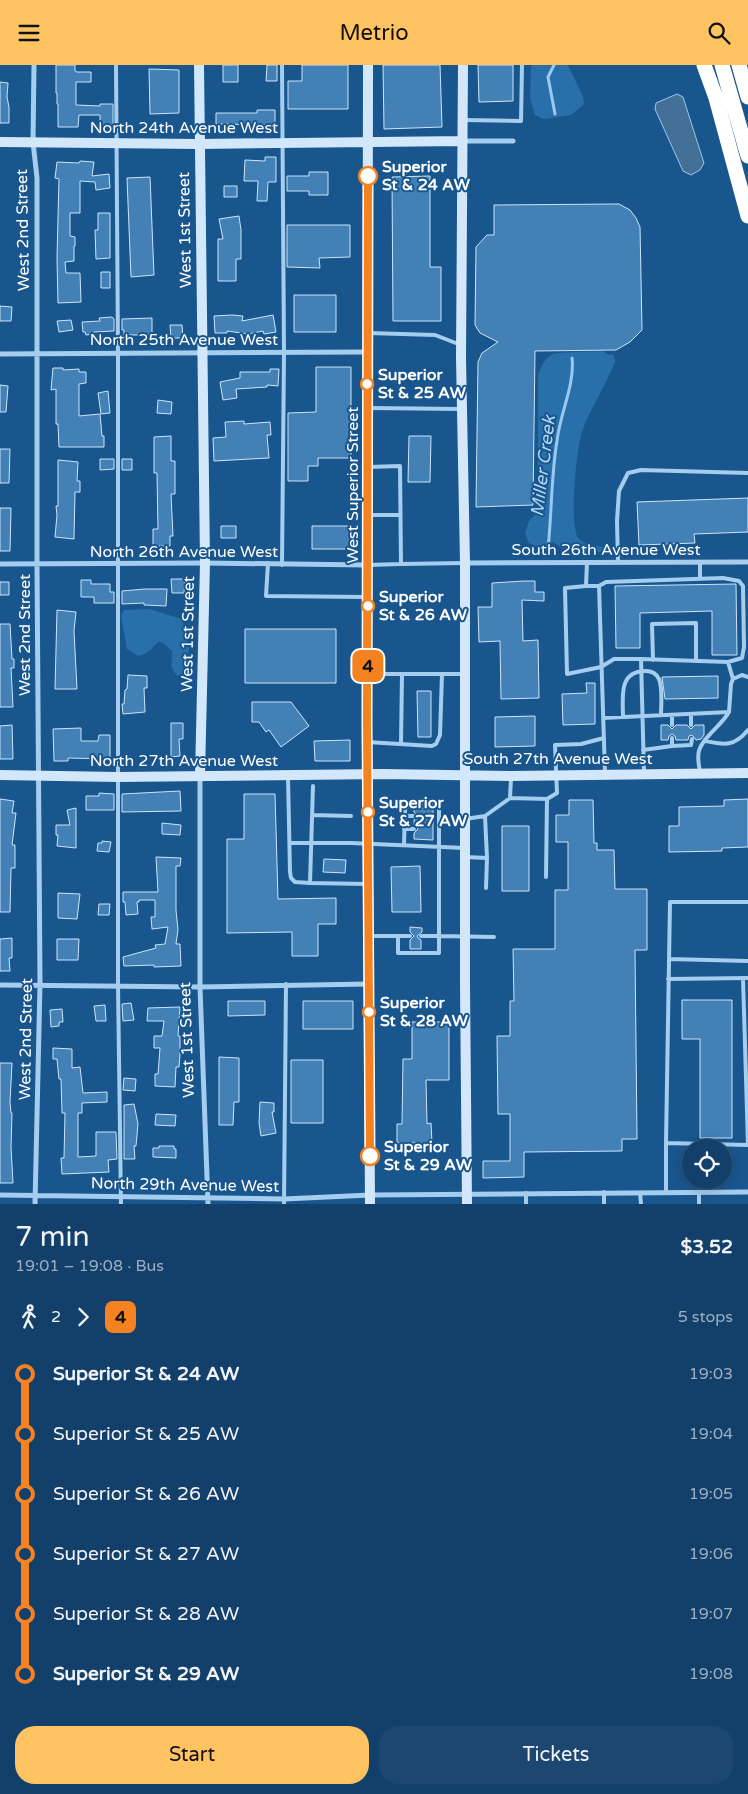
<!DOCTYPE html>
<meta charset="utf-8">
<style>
body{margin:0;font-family:"Varela Round",sans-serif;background:#1c4770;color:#f1f3f6;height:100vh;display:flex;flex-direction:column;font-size:19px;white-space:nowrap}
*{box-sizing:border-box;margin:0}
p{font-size:16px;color:#9dafc1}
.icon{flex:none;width:28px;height:28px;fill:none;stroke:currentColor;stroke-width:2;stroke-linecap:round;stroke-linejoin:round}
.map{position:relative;height:1139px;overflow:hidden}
.sheet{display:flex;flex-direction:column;background:#13406a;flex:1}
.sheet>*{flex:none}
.badge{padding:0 10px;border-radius:8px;font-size:18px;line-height:32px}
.fabs{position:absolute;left:682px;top:1074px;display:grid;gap:10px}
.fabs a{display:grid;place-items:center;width:50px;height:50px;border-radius:50%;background:#13406a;box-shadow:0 2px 12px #0003,0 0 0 1px #32597e;font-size:25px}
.map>.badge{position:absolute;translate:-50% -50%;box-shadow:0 0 0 2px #fff}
.legs{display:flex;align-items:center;gap:8px;height:55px;padding:0 15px;font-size:16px}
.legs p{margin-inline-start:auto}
.headline{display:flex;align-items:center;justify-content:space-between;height:85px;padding:0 15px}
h1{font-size:28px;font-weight:600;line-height:38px}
.primary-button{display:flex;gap:10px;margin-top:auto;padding:10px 15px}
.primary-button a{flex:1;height:58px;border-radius:20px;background:#ffc362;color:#111;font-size:20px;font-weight:600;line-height:58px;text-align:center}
.primary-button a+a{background:#1c4770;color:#f1f3f6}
ul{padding:0 15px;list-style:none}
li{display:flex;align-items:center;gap:18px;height:60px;font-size:19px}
li i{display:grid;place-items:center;width:8px;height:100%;margin:0 6px;background:currentColor}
li i::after{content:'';width:12px;height:12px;margin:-6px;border:4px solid;border-radius:50%;background:#13406a}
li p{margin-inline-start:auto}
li:first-child i{background:linear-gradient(#0000 50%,currentColor 0)}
li:last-child i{background:linear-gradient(currentColor 50%,#0000 0)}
header{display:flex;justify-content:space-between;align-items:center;height:65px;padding:0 15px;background:#ffc362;color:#111;font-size:22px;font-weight:600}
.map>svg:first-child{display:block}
.green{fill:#296faa}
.water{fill:#446f97;stroke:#98c9f1}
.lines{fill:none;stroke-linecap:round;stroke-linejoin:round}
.stream{stroke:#98c9f1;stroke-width:3}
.building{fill:#4280b6;stroke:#cbe5fa}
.lane{stroke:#a5cdee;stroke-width:4}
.street{stroke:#a5cdee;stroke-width:5}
.secondary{stroke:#d2e7fa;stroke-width:10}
.highway{stroke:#fff;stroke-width:15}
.line-1-casing{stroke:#fff;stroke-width:11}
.line-1{stroke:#f58220;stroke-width:8}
.stop-1-dot{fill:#fff;stroke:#f58220;stroke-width:2.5}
.labels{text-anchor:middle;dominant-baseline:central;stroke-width:4;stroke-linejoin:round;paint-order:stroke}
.street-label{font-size:16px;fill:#fff;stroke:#19568d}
.stop-label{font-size:16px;font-weight:bold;fill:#fff;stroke:#19568d;text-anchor:start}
.water-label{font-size:18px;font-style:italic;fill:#b1d6f5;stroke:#19568d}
</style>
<header><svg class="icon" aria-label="menu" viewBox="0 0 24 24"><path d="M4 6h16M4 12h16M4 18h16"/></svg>Metrio<svg class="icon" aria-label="search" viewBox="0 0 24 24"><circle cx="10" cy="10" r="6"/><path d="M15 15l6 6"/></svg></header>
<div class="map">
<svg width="748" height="1139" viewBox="0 0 748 1139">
<rect width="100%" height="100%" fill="#19568d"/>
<path class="green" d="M531,0H568L583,32L584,39L571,50L544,54L535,50L530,34Z
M603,286L607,289L614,290L615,297C606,321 590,343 582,367C576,385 570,455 577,471C583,481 598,481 609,483V485L608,487H569L553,477L539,483L529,478L525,468L529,456L534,451L537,444L538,433V310C540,304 545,293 551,290C559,286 593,287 603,286Z
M150,544L181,554L186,564L189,585L183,610L178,611C169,604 172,597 172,586L163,578L158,577C152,584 147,589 138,591L127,584L121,551L124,545Z"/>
<path class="water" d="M677,29L683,32L704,98L700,105L691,110L683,106L655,44L656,38Z"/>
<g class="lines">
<path class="stream" d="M554,0L548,12L555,49
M548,483C552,447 551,411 557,376C560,348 575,320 572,293"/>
</g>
<path class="building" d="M56,0H75V6L77,7H91V17H76V40L100,41V39H113V60H100V50H79L78,62H58V39H57V28H56Z
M223,0H238V17H223Z
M267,0H277V16H266Z
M302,0H348V44H288V16H302Z
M383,0H440L442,62L384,64Z
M478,0H513V36L479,37Z
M149,4L179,5V48L150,49Z
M0,17L8,18L7,32L9,42V58H0Z
M257,45H275V60L216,59V48H257Z
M265,92H276V117H268L267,136H257L258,116H244L245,95L265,96Z
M80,96L94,97L92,111L109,109L110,123L96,125L95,117L80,116V148H70V171L75,172V181H74V196L65,197L66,208H80L81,237L58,238L57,193L59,114L55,113L57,97L79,98Z
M309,107H328V130H309V126H287V111H309Z
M430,111V202H441V256H393L392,112Z
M150,112L154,210L131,212L127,113Z
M224,121H237V132H224Z
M619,139L630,145L636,153L640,162L642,265L630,277L616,285L535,286L533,440L476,442L478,297L482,288L498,277L480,268L475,260L476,182L487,170H494V140Z
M98,148H110V193L96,194L95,165H98Z
M239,151L241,165V194H236V216H218V174H223L219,154Z
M287,160H350V192L319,193L320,203L287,202Z
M101,207H110V223H101Z
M294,230H336V267H294Z
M0,241L12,242L11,256H0Z
M232,250L243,251L242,256L273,250L276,267L264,269L263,266L248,269L227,266V268H215L214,251Z
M112,252L114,254V266L94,267V269L86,270L85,267H83L82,257L100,256L99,253Z
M152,253V270H124V265H122V254Z
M71,255L73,265L59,267L57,256Z
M170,260H182L183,273H171Z
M316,302H351V393H318V401H308V416H288V348L316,347Z
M53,303H63V305L79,304V307H86V318L79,319V351L100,349L102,371H104V382H59L58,359H56V324L51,325Z
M270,304H279L278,321L267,320V322L236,324L237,333L223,335L220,317L240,313V307H270Z
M0,320L8,321L6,347H0Z
M108,326L110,348L101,349L98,328Z
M158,335L172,337L171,349L157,348Z
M244,356V359L270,357L271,370H267L269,393L214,396L213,373L226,372L225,357Z
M171,371V396H175V429H171L173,471H170V481H153V464H158L157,408H154V372Z
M409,371H431L430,417H408Z
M0,384H10L9,418H0Z
M100,394H114V404L100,405Z
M122,394H132V405H122Z
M58,395L78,397L77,416H80V427H75L74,474L55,472L57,450L56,441H58Z
M748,433V467L694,469L695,478L639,480L637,437Z
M0,443H11L10,486H0Z
M221,461H236V473H221Z
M312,461H351V484H312Z
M171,514H185L184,528H172Z
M81,515H91V519H110V527H114V538H94V532H81Z
M524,516H535V527H544V536L522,535L523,576L538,575L539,633L501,634L500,576L479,577L478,542H492V518Z
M0,517H9V530H0Z
M736,519L737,590H712V546L640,548V583H616L615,521Z
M145,524H167L166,541L144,540V538L122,539V526Z
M57,545L76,547L74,566L77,624H55Z
M0,559H10L12,594H14V603H11L13,642H0Z
M245,564H336V618H245Z
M128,610L147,611V623H144L145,647L123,649L122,639H124L125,625L127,624Z
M718,611V633L665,634L662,612Z
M586,618H595V659L563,660L562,629L587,628Z
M417,626H431V672H418Z
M252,637H291L309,661L281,682L269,665L266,667L259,657H252Z
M535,651V681L495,682V652Z
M171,658H183V674H179L180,691L171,692Z
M12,660L13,694H0V661Z
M661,660H668L672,664L676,660H687L691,664L695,660H704V670L701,674L696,675L692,670L689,671L688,675H676L675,671L672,669L669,671L668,675H661Z
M81,663V676H98L99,670H110V694L68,693V696H54L53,664Z
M350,675V696H315L314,676Z
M180,726L181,746L122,747V729Z
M99,728L114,729V745H86V731H99Z
M244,729H275L278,834L336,833V859H318V891H292V867L227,868V774H244Z
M0,734L14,736L12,748H16L12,780H15V803H11L10,847H0Z
M748,734V782L722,783V786L669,787V761H679V742L724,741V735Z
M569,735H593L594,778H597V785H614L615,824H647V885H635L637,1074H622V1086L524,1087V1112L483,1113V1096H510V1049H498L497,971H510V936H514L513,884H555V825H568V777H556V750H569Z
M76,743V783L57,781L58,770H56V760H70L67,745Z
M414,743H433V775L414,774V768L418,764L414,760V755L418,751L414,747Z
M162,758L181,760L180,770L162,769Z
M502,761H529V826H502Z
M102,776L111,777L109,787L97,786L98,778H102Z
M156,792L181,793L180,801H176V845L178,865L176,879H180L181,901L154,902V900L124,901L123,892L156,883L155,880L165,879L168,862L152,864L151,852H155V835H139V837H137L138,849L126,850L125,837H123V827H158Z
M324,794L346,795L345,808L323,807Z
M420,801L421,847H392L391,802Z
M58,828L80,829L77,854L58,853Z
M99,839H110L109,850H98Z
M410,862L422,863V867L417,871L418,873L421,875V884H410V875L414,871L410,867Z
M12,873V893H9L10,906H0V874Z
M57,874H79L78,895H57Z
M682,935H732V1073H700V974H682Z
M228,936H265V950L228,951Z
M303,936H353V964H303Z
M131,938L134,955L123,956L122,939Z
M105,940L106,956H96L94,941Z
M180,942L178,971H180V990L179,1002H176L175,1022L155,1021V1009H158L160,983H154V971H162L164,956H147L148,943Z
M62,944L63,957H59V961L51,962L50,945Z
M412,957H449V1015H426L427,1059L431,1058L432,1078H397V1059H402L403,994H412Z
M53,983L72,984V1003L80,1002L83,1028L107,1027V1037L82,1038V1048H78V1092L96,1091V1067H116L117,1094L108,1095L109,1107L62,1109L61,1093H64L65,1048H62L61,1014H59L57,994H53Z
M219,992L239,993V1037H234L233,1060H219Z
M291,995H323V1058H291Z
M0,998H12L10,1037L11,1048H12L11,1082L13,1118H0Z
M124,1013L136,1014L135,1026L123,1025Z
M260,1037L274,1038V1047H272L276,1068L261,1071L259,1058Z
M134,1039L138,1059L136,1081H134L135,1094H124V1040Z
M156,1049L176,1050L175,1061L155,1060Z
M159,1081H174V1084H176V1093L153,1092V1083H159Z"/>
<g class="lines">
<path class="lane" d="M116,0L118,288V920L121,1139
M282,0L284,287L282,500
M463,55L521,56L522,0
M369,268L435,270L461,280
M370,343L460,344
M368,402L400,401L401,499L368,500
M368,450H400
M587,497L586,521H599L605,708
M618,497L617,456L619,426L628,408L641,405L748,408
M700,497V514
M268,498L266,531L366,532
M401,499L464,498
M586,521L565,523L567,609L601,602L614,594H641L644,708
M599,521L606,517L723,513L739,516L743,521L744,582L742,593L728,597L641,594
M653,595L652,559L696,558V596
M367,609H465
M733,614L742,610L748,612
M691,649V660
M672,650V660
M623,652C623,632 618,606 646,606C651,606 656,608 659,614C663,624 661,639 661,650
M603,653L729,647L731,619L733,614L728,597
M705,676C725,680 734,682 748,665
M367,677L432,681L436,679L440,670L442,609
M401,679L402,609
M672,681L691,680L692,674
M643,685L672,681V673
M700,707C699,701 697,692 699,686C702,673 722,660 729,647
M288,712L290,807L291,813L295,817L310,818
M313,721L310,818L368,819
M510,733L547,734L546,812
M547,734L557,728L555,680L581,679L604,673
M312,750L351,751
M405,751H414
M485,751L487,793
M465,754L485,751L510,733L511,713
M404,764H414
M290,778H351L465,783
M404,780L405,744L410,739L434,738L439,741V871L494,872
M465,792L487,793L486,823
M370,871H410
M398,871V888H439V871H421
M669,894L748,896
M668,914L748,913
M666,1078L670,837H748
M526,1128V1139
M640,1128L641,1139
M666,1128V1078L748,1080L743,913
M284,1139L286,919
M604,1139V1127
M699,1139V1128"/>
<path class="street" d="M34,0L33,77L37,113V500L40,919L35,1139
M463,76H513
M0,289L367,287
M465,498L748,497
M0,499L205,498L367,500
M200,710V922L208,1139
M0,920L200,922L368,919
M0,1130L284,1134L370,1130L748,1127"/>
<path class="secondary" d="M199,0L205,498L200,710
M368,0L367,658L370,1139
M463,0L461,293L465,498V919L467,1139
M0,77L199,79L463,76
M0,710L118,712L383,709L511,711L748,708"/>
<path class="highway" d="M704,0L716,33L748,151
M722,0L748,91
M739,0L748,32"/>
</g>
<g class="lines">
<defs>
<path id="line-1" d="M368,111L367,658L370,1091"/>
</defs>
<use href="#line-1" class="line-1-casing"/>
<use href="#line-1" class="line-1"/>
</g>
<g class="stop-1-dot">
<circle cx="368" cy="111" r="9"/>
<circle cx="367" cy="319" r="6"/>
<circle cx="368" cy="541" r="6"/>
<circle cx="368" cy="747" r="6"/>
<circle cx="369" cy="947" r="6"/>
<circle cx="370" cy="1091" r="9"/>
</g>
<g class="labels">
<g class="street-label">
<text x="184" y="63">North 24th Avenue West</text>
<text transform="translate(23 165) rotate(-91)">West 2nd Street</text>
<text transform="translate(185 165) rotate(-91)">West 1st Street</text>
<text x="184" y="275">North 25th Avenue West</text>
<text transform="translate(353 420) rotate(-90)">West Superior Street</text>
<text x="606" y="485">South 26th Avenue West</text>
<text x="184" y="487">North 26th Avenue West</text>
<text transform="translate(188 569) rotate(-89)">West 1st Street</text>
<text transform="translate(25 570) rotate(-90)">West 2nd Street</text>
<text x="558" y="694">South 27th Avenue West</text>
<text x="184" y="696">North 27th Avenue West</text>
<text transform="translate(26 974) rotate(-89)">West 2nd Street</text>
<text transform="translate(187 975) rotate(-92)">West 1st Street</text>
<text transform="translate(185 1120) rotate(1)">North 29th Avenue West</text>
</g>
<g class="stop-label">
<text x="382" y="102">Superior<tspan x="382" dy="18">St &amp; 24 AW</tspan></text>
<text x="378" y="310">Superior<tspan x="378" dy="18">St &amp; 25 AW</tspan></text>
<text x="379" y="532">Superior<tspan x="379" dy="18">St &amp; 26 AW</tspan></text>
<text x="379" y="738">Superior<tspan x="379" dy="18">St &amp; 27 AW</tspan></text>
<text x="380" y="938">Superior<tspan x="380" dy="18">St &amp; 28 AW</tspan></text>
<text x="384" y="1082">Superior<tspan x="384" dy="18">St &amp; 29 AW</tspan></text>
</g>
<g class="water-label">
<text transform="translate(543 401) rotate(-83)">Miller Creek</text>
</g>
</g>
</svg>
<div class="fabs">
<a><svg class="icon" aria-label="locate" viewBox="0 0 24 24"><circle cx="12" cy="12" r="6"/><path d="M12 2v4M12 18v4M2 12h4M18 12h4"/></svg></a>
</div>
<b class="badge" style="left:368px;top:601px;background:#f58220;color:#111">4</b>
</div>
<section class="sheet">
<div class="headline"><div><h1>7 min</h1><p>19:01 – 19:08 · Bus</p></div><b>$3.52</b></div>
<div class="legs"><svg class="icon" aria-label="walk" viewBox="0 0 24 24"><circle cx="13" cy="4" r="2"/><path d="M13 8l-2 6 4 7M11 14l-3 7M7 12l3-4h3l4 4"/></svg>2<svg class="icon" aria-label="forward" viewBox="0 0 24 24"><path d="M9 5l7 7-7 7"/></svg><b class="badge" style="background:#f58220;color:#111">4</b><p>5 stops</p></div>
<ul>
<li><i style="color:#f58220"></i><b>Superior St &amp; 24 AW</b><p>19:03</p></li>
<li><i style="color:#f58220"></i><span>Superior St &amp; 25 AW</span><p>19:04</p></li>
<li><i style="color:#f58220"></i><span>Superior St &amp; 26 AW</span><p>19:05</p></li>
<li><i style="color:#f58220"></i><span>Superior St &amp; 27 AW</span><p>19:06</p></li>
<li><i style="color:#f58220"></i><span>Superior St &amp; 28 AW</span><p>19:07</p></li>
<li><i style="color:#f58220"></i><b>Superior St &amp; 29 AW</b><p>19:08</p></li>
</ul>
<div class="primary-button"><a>Start</a><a>Tickets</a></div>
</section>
